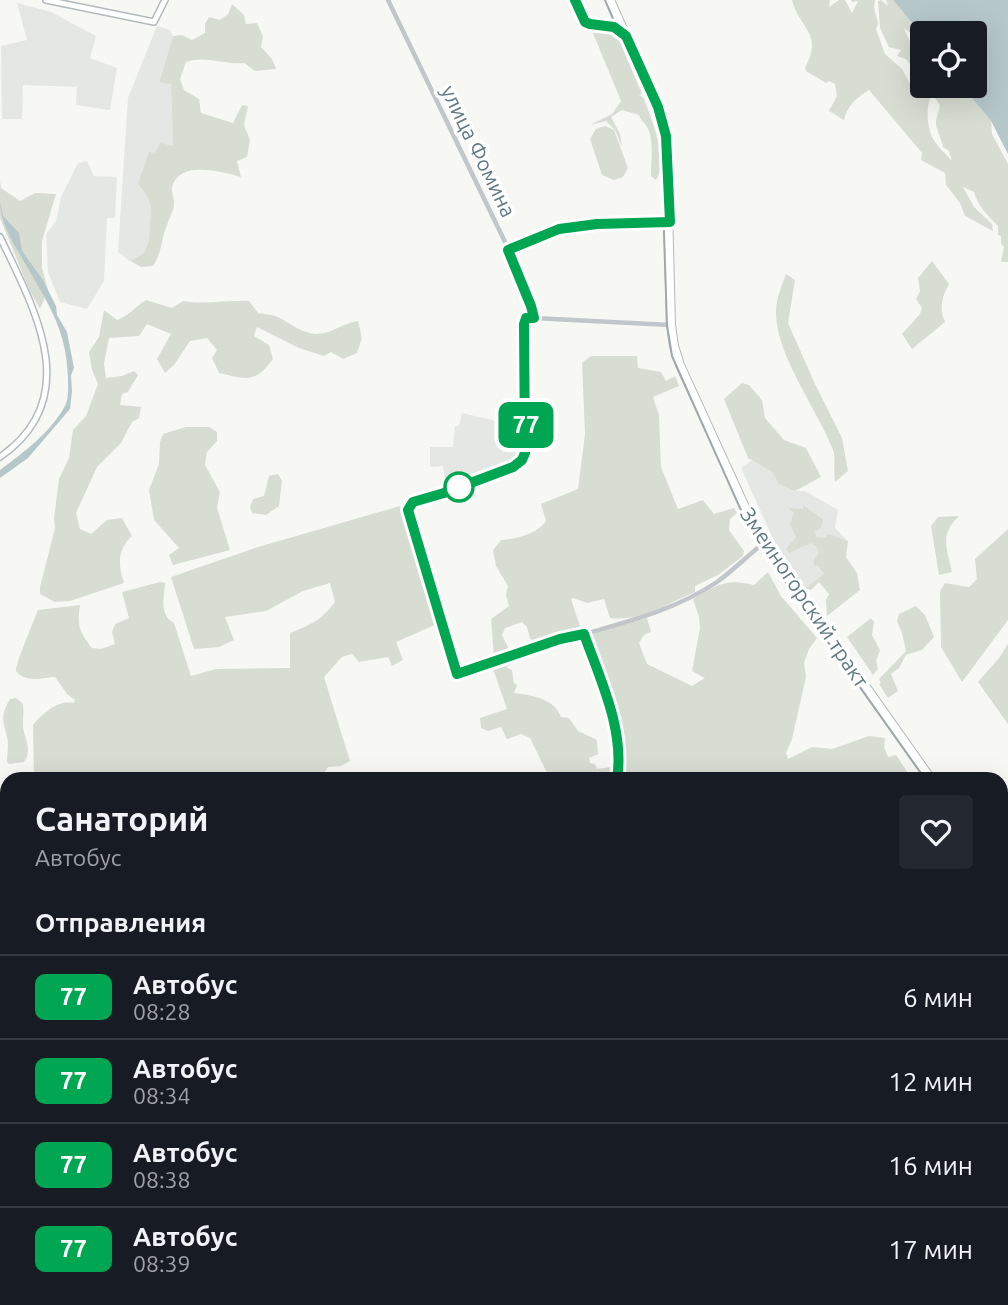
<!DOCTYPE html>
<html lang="ru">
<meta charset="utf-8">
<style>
body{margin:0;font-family:Ubuntu,sans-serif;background:#242831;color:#f1f3f6;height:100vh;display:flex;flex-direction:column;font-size:26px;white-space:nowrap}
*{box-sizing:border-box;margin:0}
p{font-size:23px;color:#9ea1a6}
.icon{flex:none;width:38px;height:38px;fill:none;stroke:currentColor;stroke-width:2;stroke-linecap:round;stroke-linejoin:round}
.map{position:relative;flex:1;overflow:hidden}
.details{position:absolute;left:0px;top:772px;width:1008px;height:534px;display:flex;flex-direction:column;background:#171b24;border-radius:21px 21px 0 0;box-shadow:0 7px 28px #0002}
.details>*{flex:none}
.badge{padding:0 14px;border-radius:10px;font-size:24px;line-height:46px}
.tools{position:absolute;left:910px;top:21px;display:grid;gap:14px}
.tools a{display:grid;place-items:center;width:77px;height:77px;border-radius:7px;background:#171b24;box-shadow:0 7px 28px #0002;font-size:35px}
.map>.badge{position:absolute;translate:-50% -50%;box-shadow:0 0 0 4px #fff}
h2{padding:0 35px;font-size:26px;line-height:63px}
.round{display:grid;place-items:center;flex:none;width:74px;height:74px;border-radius:7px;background:#242831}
.headline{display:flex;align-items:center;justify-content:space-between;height:119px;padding:0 35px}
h1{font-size:33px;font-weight:600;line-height:52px}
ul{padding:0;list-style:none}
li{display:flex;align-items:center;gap:21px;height:84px;padding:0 35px;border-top:2px solid #363941}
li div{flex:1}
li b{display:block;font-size:26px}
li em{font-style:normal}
li .badge{min-width:77px;font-weight:700;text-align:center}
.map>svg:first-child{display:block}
.built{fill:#e5e7e5}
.green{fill:#d8ddd3;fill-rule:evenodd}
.water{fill:#b6c7c9}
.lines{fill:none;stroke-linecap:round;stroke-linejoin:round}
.secondary-casing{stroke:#b2babe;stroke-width:8}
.trunk-casing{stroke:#b3b9bb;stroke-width:10}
.tertiary{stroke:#c0c6c9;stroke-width:4.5}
.secondary{stroke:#fff;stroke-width:5}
.trunk{stroke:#fff;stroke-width:8}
.tram{stroke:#9fa9ad;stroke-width:2}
.line-casing{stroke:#fff;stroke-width:16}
.line{stroke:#00a651;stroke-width:10}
.stop-dot{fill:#fff;stroke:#00a651;stroke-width:3.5}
.labels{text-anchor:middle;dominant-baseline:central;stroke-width:7;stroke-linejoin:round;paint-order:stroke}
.street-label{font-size:21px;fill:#607881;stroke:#fff}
</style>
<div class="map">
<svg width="1008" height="1305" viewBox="0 0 1008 1305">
<rect width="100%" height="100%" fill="#f7f7f4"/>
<path class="built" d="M17,3L51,12L96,36L90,58L117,68L110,110L76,105L77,87L23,85L22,119H2L1,46L27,40Z
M157,26L170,30L173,36L159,81L171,84L173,146L146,194L151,208L149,240L144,253L130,261L118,252L128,98Z
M87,161L94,176L117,177L115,218H107L104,281L87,309L60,302L48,272L46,234L56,221L61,197L78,163Z
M462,413L517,426L518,430L523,431L522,453L518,459L512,463L446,485L443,466L430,467V447H453L455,426H459Z
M752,460L772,472L795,491H805L838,510L835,528L848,541L824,574L805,588L776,545L741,468Z"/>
<path class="green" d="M792,0H830L829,7L839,0H845L852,13L858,1L852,2L851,0H875L874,8L878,23L876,29L885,54L902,69L912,87L922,93L910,74V64L906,59L897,56L901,50L889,47L880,28L878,1L881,0L888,6L886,0H893L922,35V53L912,34L904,28L909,40L922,58V86H962L991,121L992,134L1008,164V262H1001L1004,247L1001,243V236L998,235V226C987,215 978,206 974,192L963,187L974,207L992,224L993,231L965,216L960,203L946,185L945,173L921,160L922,153L869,90C857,97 847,106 844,120L829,111L837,96L835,84L829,81L826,83L806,71L805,68C824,32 799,29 792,0ZM932,94L940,105C939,111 936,118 936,123C936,130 942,139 943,147L949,151L952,161C946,154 938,147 933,139C927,127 925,106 932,94Z
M232,4L244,15L246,24L257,23L263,36L261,47L272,59L276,69L255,71L244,63C225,65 205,55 186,62L180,79L184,90L199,99L201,113L233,123L242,105L248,106L244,125L250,140L247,157L237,161L241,177C223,172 178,159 172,188C171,193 175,199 174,204C174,211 169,218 167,225C161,239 162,253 153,266L141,267L130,261L144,253L149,240L151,208L146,194L138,184L149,152L155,153L160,143L173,146L171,84L159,82L173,36L182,35L192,40L205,33V24L209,17L220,20L228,14Z
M606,29L615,30L642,94L639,95L643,97C651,116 669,162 656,180L651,176C651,163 654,142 648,129C646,123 641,122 639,115L622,110L611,117L620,134L622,147L615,130L606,121L590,125L612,114L621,101L593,33Z
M605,126L614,130L628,168L623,177L614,180L602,175L590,139L596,129Z
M0,181L1,188L20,201L35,193L56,194L42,241V268L48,290L40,309L30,291L0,218Z
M932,261L949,284C942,296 939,309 945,322L912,349L902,334L920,314L922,308L916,299L920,291L918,278Z
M786,274L795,280L788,323L815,384L842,438L848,471L835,482C833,471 836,458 833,450C818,410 775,355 776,311C776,298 782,286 786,274Z
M146,300L172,308L183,301C205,305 227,300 249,301L258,313C265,314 274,315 280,318C291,324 302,333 316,334C332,334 342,323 358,321L362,338L357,353L343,359L331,352L324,356L299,348L257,327L254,336L269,345L273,359C255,384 246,379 219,373L212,358L217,350L207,338L190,341L174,365L165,373L157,359L171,334L147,324L139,336L109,338L104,363L106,378L122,376L134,371L138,375L128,392L122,394L120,405L141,407L139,418L132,422L121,443L97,467L76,513L80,529L91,534L107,520L122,518L132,536C117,550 118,564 124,583L70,601L55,602L40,594V587L55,528L54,518L59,479L69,458L73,430L86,416L98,384L92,370L89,352L99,337L104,310L117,320C133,313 133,308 146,300Z
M591,356H637L638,368L661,372L666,381L675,376L679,386L653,397L659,415L661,467L678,509L703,500L714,514L734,508L737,513L730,519L729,530L744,551L743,556L718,575L695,586V592C669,603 639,622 610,618L604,599L587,603L573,598L571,599L580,626L577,630L538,642L530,639L527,627L522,622L505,628L502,635L509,649L494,656L491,619L509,606L506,595L508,586L496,566L493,550L501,540C516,539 537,534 546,521L541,504L578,489L585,434L582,363Z
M742,383L749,385L762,400L765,418L784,440L806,448L821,477L795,491L779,484L772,472L748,458L724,399Z
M186,427H209L217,432V441L207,452L205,465L220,492L217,508L230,550L173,565L169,555L179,548L154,520L149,490L159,464L160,442L163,434Z
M278,474L282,481L279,506L266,515L252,513L250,507L253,499L264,496L269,476Z
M803,505L823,519L821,528L815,531L816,537L826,538L827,534L848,541L846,557L857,573L860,590L827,616L826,600L829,594L819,582L811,590L805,588L824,574L818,565L815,567L813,561L819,553L816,546L811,543L789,553L786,549L796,537L790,524L794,513L788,508L803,509Z
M400,506L409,522L437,624L396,642L403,660L392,666L388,657L359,662L352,654L342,657L324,677L350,761L341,766L328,767L324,773L311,779H34L33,725C42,714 59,699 74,703L75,700L67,694L55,677C42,678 25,683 16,671C16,662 33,623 38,610L80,605C77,625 79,632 92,648L101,649L115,644L112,632L115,624L129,618L122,592L160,582L165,583C164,598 159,615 174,623L191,676L216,669L290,668V633C309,626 323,619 335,602L330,583L303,591L266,611L225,617L234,640L219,647L194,649L171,577L258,547Z
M959,516C939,535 947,548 952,572L939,575L931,526L938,517Z
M1008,529V620L962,682L941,647L940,591L945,583L969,587L977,579L975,559Z
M768,572L781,596L817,638L809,649L804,663L806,677L792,739L786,753L788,759L812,747L832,749L869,736L885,738L884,747L888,757L896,755L912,779H621C622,728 604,683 587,635L647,618L651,632L644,635L639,643L647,664L692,686L705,678L692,671L700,628L699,617L693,599C717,585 726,578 754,585Z
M916,606L925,615L934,637L922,650L906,655L899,668L891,674L898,691L888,698L879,684L881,683L879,679L906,651L902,633L897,621L899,614Z
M871,618L874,622L872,635L880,650L876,661L878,669L873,675L847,637Z
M1008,644V724L978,682L999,658Z
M526,655L506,667L512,670L514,683L517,685L514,693C532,695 555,699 561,717L569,718L578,731L597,740L598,754L589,758L590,763L595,764L597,769L611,767L614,770L613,774H601L603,779H550L530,738L521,734L507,739L501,727L488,731L481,728L480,718L507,709L492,666Z
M16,698L23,704C24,710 23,715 23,722C22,736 34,748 24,762L9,764L7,762C7,755 9,744 7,737C3,721 0,716 10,699Z
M1008,965V1135L1001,1139V968Z
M7,1129V1298H501L503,1305H0V1130Z
M505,1299V1298L628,1299L626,1305H507Z
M641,1299L968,1298L971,1305H640Z"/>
<path class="water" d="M893,0H1008V154L991,121L962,86H975V33L922,35Z
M0,201L3,216L19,233L22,251L43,280L56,306L57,315L67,332L74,368L71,375L72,392L70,409L28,458L0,478V470C23,453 51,432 65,406C69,398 68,388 68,379C67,331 49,305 26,265C15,246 0,224 0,201Z"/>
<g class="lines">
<defs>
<path id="secondary" d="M46,0L154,22L165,0
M0,237C35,310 85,398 0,457"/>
<path id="trunk" d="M575,0C578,6 581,17 586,22C595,31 612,23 624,34
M610,0L658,107L666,130L671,325L674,346L680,365L756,531L931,779
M1001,878L1008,888"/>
</defs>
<use href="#secondary" class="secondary-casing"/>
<use href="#trunk" class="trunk-casing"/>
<path class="tertiary" d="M388,0L506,244L532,306L534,318L670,325
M617,779C625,730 600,679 585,634C630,621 677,609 717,582C734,570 748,555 764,543
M0,1122L7,1116"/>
<use href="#secondary" class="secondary"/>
<use href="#trunk" class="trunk"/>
<path class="tram" d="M605,0L653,112L661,141L667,325L672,356L752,535L925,779
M1001,890L1008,900"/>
</g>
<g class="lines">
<defs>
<path id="line" d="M575,0L585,22L590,24L614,27L626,36L658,107L666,136L670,222L597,224L559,229L508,250L531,306L534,318H526L524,324L525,453L522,460L513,467L444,493L413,502L408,510L457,674L560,639L584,634C600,679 625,730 617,779"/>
</defs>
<use href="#line" class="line-casing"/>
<use href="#line" class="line"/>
</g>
<circle class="stop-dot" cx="459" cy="487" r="14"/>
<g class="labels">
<g class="street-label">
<text transform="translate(479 151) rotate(64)">улица Фомина</text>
<text transform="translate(805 597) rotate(56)">Змеиногорский тракт</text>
</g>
</g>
</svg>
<div class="tools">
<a><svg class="icon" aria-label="locate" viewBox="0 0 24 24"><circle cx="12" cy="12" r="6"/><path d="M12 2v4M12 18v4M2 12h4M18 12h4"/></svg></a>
</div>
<b class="badge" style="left:526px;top:425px;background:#00a651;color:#fff">77</b>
<section class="details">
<div class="headline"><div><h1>Санаторий</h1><p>Автобус</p></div><a class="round"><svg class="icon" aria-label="heart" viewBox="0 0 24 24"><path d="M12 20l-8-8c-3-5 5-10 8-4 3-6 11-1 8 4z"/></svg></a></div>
<h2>Отправления</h2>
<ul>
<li><span class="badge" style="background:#00a651;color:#fff">77</span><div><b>Автобус</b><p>08:28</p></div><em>6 мин</em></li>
<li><span class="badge" style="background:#00a651;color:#fff">77</span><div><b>Автобус</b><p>08:34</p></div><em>12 мин</em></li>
<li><span class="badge" style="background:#00a651;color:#fff">77</span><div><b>Автобус</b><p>08:38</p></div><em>16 мин</em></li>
<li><span class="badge" style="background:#00a651;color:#fff">77</span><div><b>Автобус</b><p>08:39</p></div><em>17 мин</em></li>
</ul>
</section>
</div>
